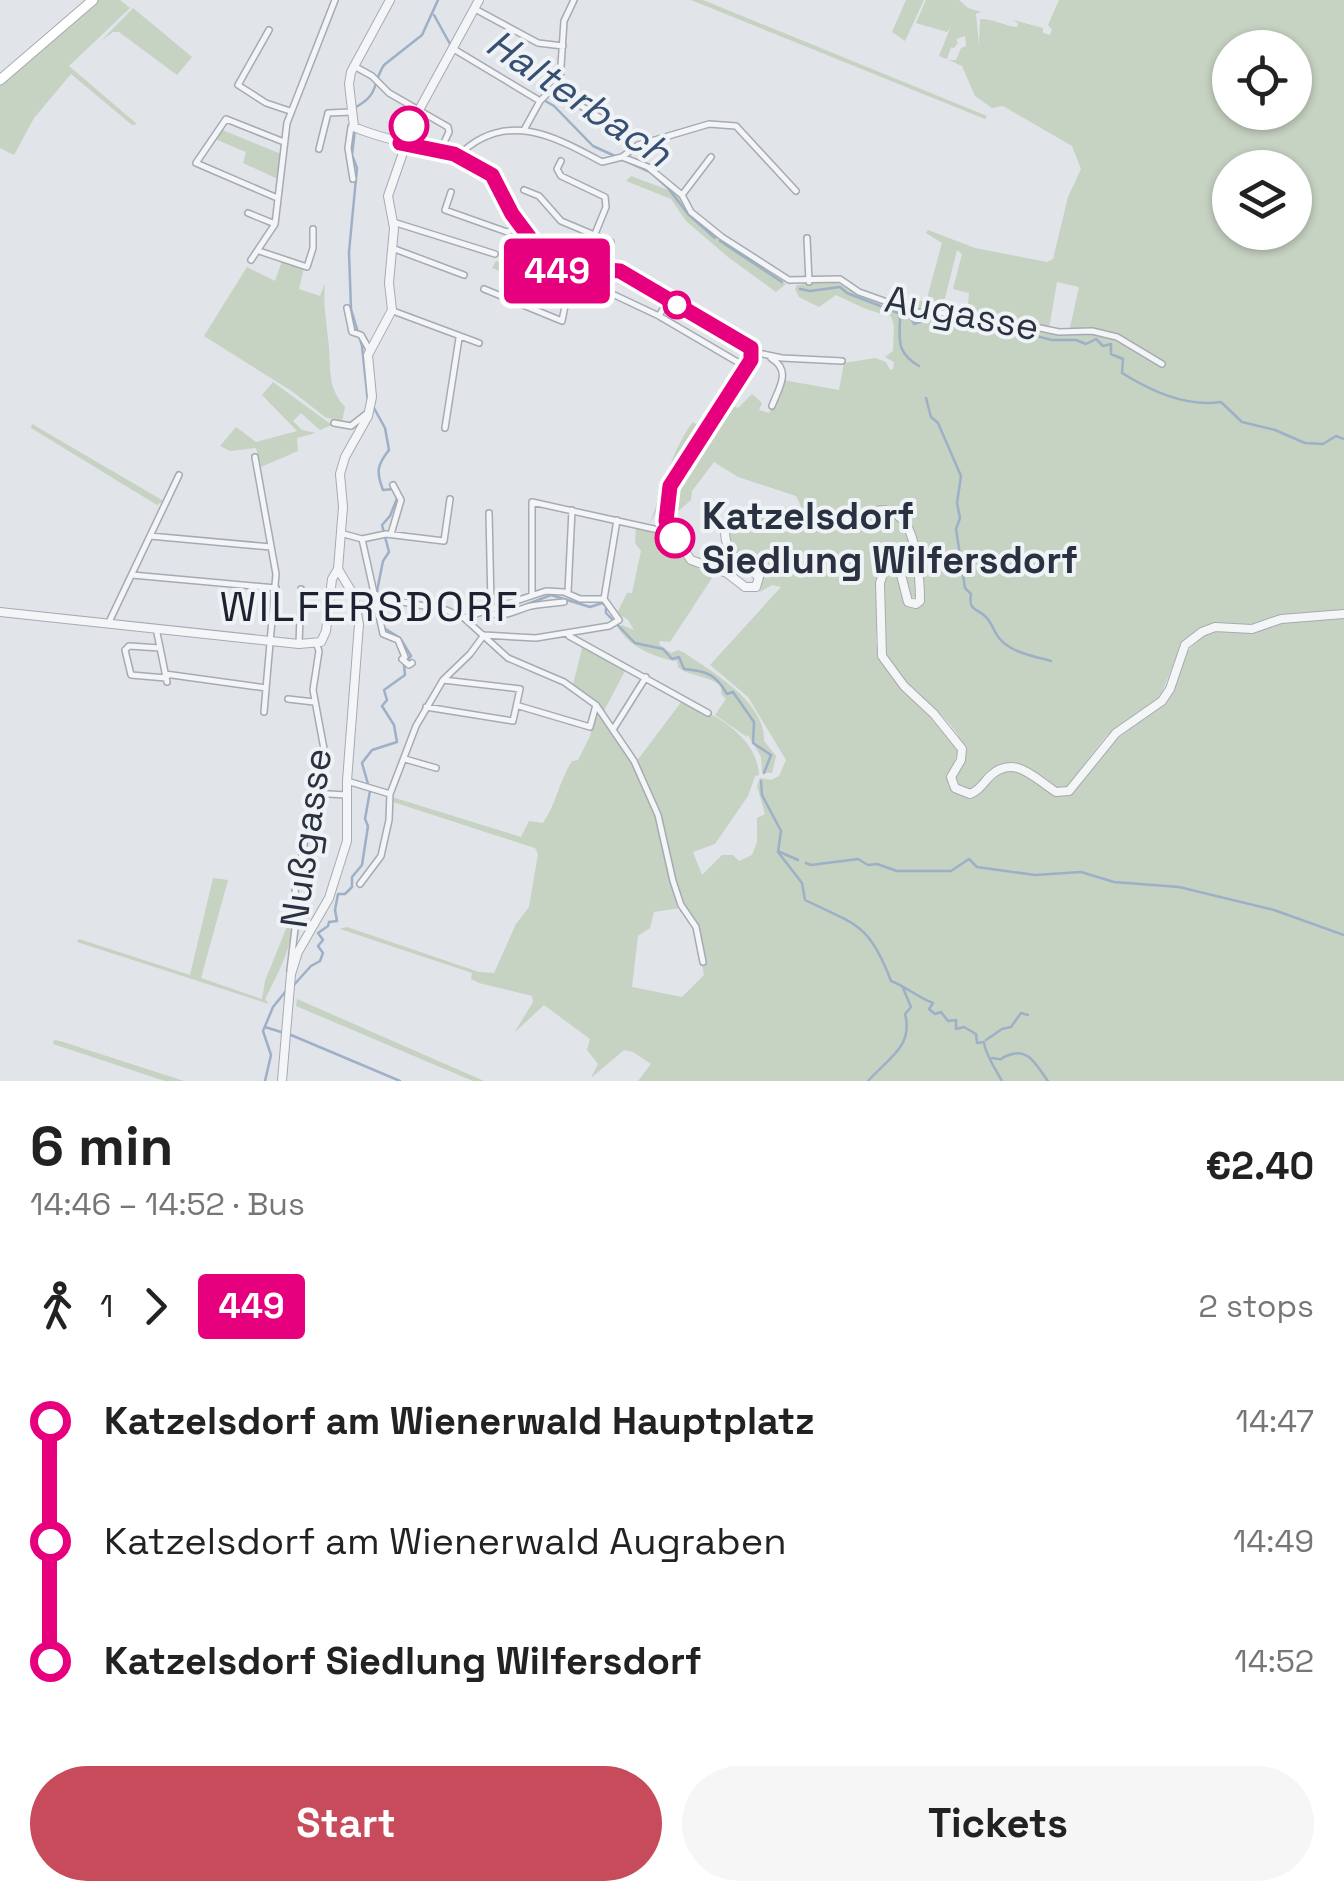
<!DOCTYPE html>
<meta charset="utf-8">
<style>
body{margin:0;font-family:"Space Grotesk",sans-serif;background:#f6f6f6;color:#222;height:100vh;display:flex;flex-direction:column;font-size:38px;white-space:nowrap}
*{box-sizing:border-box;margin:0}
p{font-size:32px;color:#767676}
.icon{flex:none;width:55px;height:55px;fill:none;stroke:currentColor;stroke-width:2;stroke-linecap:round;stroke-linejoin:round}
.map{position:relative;height:1081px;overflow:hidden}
.sheet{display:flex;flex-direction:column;background:#fff;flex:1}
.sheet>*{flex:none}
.badge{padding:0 20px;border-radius:8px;font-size:35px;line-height:65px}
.buttons{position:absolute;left:1212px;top:30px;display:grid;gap:20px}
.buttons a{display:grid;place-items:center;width:100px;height:100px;border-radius:50%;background:#fff;box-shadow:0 2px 8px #0004;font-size:50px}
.map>.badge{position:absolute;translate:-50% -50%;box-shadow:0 0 0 5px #fff}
.legs{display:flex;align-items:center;gap:15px;height:110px;padding:0 30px;font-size:32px}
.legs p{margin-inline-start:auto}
.head{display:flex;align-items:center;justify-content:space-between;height:170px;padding:0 30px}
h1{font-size:55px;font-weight:600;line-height:75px}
.button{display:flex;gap:20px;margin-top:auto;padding:20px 30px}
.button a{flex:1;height:115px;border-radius:60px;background:#c84b5b;color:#fff;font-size:40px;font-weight:600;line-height:115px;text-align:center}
.button a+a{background:#f6f6f6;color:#222}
ul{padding:0 30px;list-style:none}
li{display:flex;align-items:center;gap:35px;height:120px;font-size:38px}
li i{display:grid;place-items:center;width:15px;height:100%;margin:0 12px;background:currentColor}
li i::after{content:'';width:25px;height:25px;margin:-12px;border:8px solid;border-radius:50%;background:#fff}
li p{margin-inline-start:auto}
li:first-child i{background:linear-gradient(#0000 50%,currentColor 0)}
li:last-child i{background:linear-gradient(currentColor 50%,#0000 0)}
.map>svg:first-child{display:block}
.green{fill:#c6d2c2;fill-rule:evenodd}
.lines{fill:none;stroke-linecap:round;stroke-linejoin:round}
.stream{stroke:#9db0c7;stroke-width:2.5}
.minor-casing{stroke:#a6abb3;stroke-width:8}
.tertiary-casing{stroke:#a6abb3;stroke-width:10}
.secondary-casing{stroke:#a6abb3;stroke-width:11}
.minor{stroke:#f3f5f7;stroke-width:5}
.tertiary{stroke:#f3f5f7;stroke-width:8}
.secondary{stroke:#fff;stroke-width:9}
.line-1-casing{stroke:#fff;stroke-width:22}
.line-1{stroke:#e6007e;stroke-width:15}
.stop-1-dot{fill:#fff;stroke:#e6007e;stroke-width:5}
.labels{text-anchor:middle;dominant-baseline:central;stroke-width:8;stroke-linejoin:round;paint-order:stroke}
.street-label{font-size:38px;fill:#2a3140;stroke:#f0f3f6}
.stop-label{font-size:38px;font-weight:bold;fill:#2a3140;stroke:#f0f3f6;text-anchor:start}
.water-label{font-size:40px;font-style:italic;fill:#364f72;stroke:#f0f3f6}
.quarter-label{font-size:42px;letter-spacing:2.5px;fill:#1c2230;stroke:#f0f3f6}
</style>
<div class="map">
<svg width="1344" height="1081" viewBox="0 0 1344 1081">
<rect width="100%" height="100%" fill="#e1e4e9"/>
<path class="green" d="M98,0H120L130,8L69,66L137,124L132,125L71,74L34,118L14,155L0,148V84Z
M691,0H703L987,116L985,119Z
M906,0H924L905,41L892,32Z
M926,0H959L968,8L981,12L976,14L979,45L980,19C991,18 1005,26 1017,27L1018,23L1013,20L1043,28V33L1050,35L1052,30L1048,25L1059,0H1344V610L1274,617L1248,626L1216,623L1204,627L1181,646L1160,697L1106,736L1066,788L1056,787L1015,762L998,765L972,790L955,785L953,777L965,755C960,713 902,696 886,658C879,641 883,599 882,579L885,570L894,568L898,572L904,599L922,602L924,599L920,581L918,540L905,516L880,506L845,517L795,512L801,506L796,496L738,477L714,462L692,491L691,500L669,519C665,493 692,446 711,432L709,428L725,402L738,408L752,394L762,403L759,410L769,413L783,380L839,390L844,363L875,358L886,362L890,370L893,369L894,362L885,357L893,351L894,326L891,316C870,312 855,304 836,295L819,307L799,297L795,289L797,285L834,281L864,297L918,317L970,318L967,312L969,293L953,289L962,254L957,250L942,310H913L916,300L926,302L942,243L926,233L928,230L975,248L1047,262L1053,259L1068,197L1081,169L1072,146L1003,106L992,108L975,96L962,66L949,60H956L961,48L966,46L965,36L956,39L958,43L954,48L951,47L947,59L939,56L951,26L947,32L916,23ZM1230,48H1295V112H1230ZM1230,168H1295V232H1230ZM1057,282L1079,287L1069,332L1049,329Z
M133,8L192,57L177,75L119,32H113L101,41Z
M220,129L281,154L278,179L243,163L246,152L215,139Z
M631,176L676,193L702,225L786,284L776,292L728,257L686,221L671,199L626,181Z
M520,256L548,269L544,280L566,289L565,298L492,268L496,261L515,268Z
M282,261L304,268L299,289L320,296L325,283C323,303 326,318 328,339C332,365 325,385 345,407L342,422L325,417L293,392L204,336L247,267L275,281Z
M273,382L332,425L320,430L301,413L293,421L302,430L316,433L297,438L298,451L261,467L256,448L230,451L220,446L236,427L256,442L297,431L262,395Z
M693,422L702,429L650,523C662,491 672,449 693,422Z
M32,424L162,500V502L157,505L31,428Z
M871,512C924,517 909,558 918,597L909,598L893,562L882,564L878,575L876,644L882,661L958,750L948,784L959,794L970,798L1006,770C1037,771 1035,794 1072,792L1106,747L1157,709L1186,652L1206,634L1223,629L1247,633L1274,624L1344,615V1081H638L651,1064L633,1052L624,1050L591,1078L598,1064L587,1050L590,1039L544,1005L514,1033L533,1002L532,996L479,983L471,979L472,973L340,929L347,927L479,972L494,973L516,924L529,907L538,854L535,848L393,802L392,797L521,837L529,821L543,823C556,805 559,781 572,761L578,760L590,736L596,711L635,768L636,762L682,701C715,714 757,736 759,775L755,776L748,796L715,844L693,852L702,875L722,855H733L739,861L752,855L757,842V818L765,814L757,786L760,778L771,780L779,776L786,760L748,697L710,665L781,587L772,585L760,592C770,566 736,567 727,535C740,507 766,513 791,517L797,525L800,519L841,521ZM680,908V912L685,913L695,929L704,975L682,997L632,987L638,936L650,928L654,912Z
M636,527L669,537L670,549L712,578L670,642L660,641L659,644L671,653L678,650L683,652C711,671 766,702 764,741L776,756L772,773H762L761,757L748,735L747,737L715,715L726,699L721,694V686C708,675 690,677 678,667L677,661C657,659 627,646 618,627L622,625L634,630L628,620L617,613L627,593H632L641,551L635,543Z
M583,645L626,669L604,711L596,700L573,684Z
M213,878L228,880L201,978L262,999L265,981L292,914L293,890C298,935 285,960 265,999L269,1004L77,942L79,939L190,975Z
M297,999L484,1081H473L296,1006Z
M54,1040L60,1041L184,1081H165L53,1044Z"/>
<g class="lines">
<path class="stream" d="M434,15L450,44
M535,95L554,106L593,146L650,172L668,188L688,214L715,238
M356,107C380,94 372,83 384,65L422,35L438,0
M355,129L352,155L357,168L349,252L351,309L362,346L368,402
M720,241L782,282
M800,289L810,291L840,287L847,293L911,318L914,324L938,316L954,322L976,321L1052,340H1076L1086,344L1096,339L1103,346L1111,344V354L1123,359L1122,373C1151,391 1185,407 1221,402L1242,422L1275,430L1305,443L1323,444L1336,436L1344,439
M900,316C900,339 895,352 919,366
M926,398L931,417L938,423L961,476L957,503L960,518L956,529L965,588L971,594C968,611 977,608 986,617C992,623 994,632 999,638C1011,653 1034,656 1051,661
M374,408L385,428L389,450C377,465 376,472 383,490L394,489
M377,591L383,561L389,552L382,525L390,516L398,496
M515,609L551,595L590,607L602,603L606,606V613L635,643L663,649L672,659L679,657L684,669C708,671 716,675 727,694L733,692L754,722L753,743L771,755L764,773
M761,781L762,795L781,831L778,852L802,883L805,900C856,925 869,923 891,981C907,987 917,997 933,1003L929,1009L935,1014L941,1012L948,1021L956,1020V1029L964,1027L976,1034L977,1043L984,1042C985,1054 996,1070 1002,1081
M780,852L798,860
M806,863L811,865L858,859L868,865L877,864L897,871H951L969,859L977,867L1035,875L1081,872L1114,882L1179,887L1274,910L1344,935
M292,987L311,966L320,961L323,953L318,946L323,940L318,933L328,926L329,922L337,921L335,910L338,894H345L352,887V877L362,865L368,826L365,819L370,791L362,763L372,750L397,742L394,725L382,706L387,700L384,690L405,675L404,665L411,656L400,638L384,628
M265,1027L281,1032
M291,1035L400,1081
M986,1040L1002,1029L1011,1027L1021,1013L1028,1015
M992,1058C1007,1060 995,1060 1009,1055C1029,1047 1037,1067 1048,1081
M265,1081L271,1055L263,1031L273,1007L286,991
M868,1081C886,1060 914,1047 905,1014L911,1007L903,988"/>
<defs>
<path id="minor" d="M475,9L538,43L563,46
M269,30L238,85L266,103L290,111
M452,48L540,101
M354,66L372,76L389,93L448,127L449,132L440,151
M554,89L602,119
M351,127L348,148L353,179
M524,130L540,101L560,81L564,21L574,0
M319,149L328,113L351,112
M458,156C505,109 554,136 602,162L622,157L648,167L682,195L691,212L722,237L789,280L840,279L859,292L915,312L973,314L1059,332L1092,331L1117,337L1162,364
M622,157L638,145L709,124L736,126L796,191
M561,161L557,169L561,176L605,197L606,207L595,234
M524,190L539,196L561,221L611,242L607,270
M451,192L445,210L507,232L522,226
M682,195L711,157
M275,197L196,163L226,119L284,142
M248,213L275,224
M393,222L495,254
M807,238L809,282
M392,248L464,275
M259,251L307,267L313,248V229
M577,252L607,263
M251,260L275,224L287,123L335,0
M574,276L659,316L746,367
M484,289L562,321L568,291L564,275
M347,308L352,332L361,335L370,351
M393,311L479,343
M659,316L668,300
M753,352L782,358L842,361
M771,358C792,371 779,387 772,406
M334,423L351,426L370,411
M445,428L459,338
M255,457L276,574L264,712
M489,513L491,605
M340,533L362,539L374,593L381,598L446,610L464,618L508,658L564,682L596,705L634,761L658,815L673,881L681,905L696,927L703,962
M391,534L401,500L393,485
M150,536L271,547
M362,539L386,534L444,541L450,499
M132,575L276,588
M568,592L572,510
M374,593L383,634L398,640L405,657L402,659L409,665L412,663
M532,595V502L672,533
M604,599L617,520
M484,610C503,621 512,611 531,606C541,604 553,603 564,602
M464,618L546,591L564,592L580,599H604L619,620L609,626L536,638L484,635
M109,622L179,475
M156,628L167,682
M569,636L708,713
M299,644L301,589
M160,648L129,646L125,650L131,675L166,678
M165,674L266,688
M288,699L314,702
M519,706L590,727L596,705
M426,707L513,721L520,689L443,680
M614,728L646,677
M405,759L436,768
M347,781L390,794
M312,793L346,795
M360,884L381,856L389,820L390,794L416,726L443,680L470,654L484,635
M290,970L297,912L295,888L324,749L313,690L319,651L317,645"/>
<path id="tertiary" d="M390,0L351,72L349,84L354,127C397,146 446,146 487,171C500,179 501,191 507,204C514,220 549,271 566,275C583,280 601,267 619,271L752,350L751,360L670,486L665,512L668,527L691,560L727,573L745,587H756L759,577C752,570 742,566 735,558C729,551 723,538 726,529C738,494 816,522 843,520C864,518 883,500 902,519C917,534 920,580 920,601L916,604L908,602L899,567L894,564L885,567L880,583L882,656L904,686L934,714L962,749L961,760L951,777L955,788L970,794C979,790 982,785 989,777C1014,753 1034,778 1056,792L1069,791L1116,733L1162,701L1170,689L1185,645L1202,632L1215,627L1252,629L1281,619L1344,614
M401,143L479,0
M0,612L299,644L321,642L326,631L332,579L338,569L343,507L340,474L345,457L368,416L372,397L368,355L392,310L389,283L394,228L388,196L406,144
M282,1081L291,974L298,952L329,898L347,841V781L359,624L353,594L338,569"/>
<path id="secondary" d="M0,80L93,0"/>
</defs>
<use href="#minor" class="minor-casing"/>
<use href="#tertiary" class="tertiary-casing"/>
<use href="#secondary" class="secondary-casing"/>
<use href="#minor" class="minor"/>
<use href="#tertiary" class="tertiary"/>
<use href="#secondary" class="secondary"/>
</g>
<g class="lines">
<defs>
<path id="line-1" d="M409,126L400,143L454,154L492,175L512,214L554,270L574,276L607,270L620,271L751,348V360L670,486L666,521L675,538"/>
</defs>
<use href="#line-1" class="line-1-casing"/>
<use href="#line-1" class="line-1"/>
</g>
<g class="stop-1-dot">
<circle cx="409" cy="126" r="18"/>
<circle cx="677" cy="305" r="12"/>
<circle cx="675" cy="538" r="18"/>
</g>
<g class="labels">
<g class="street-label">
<text transform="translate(962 313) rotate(11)">Augasse</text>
<text transform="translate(306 838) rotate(-82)">Nußgasse</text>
</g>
<g class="stop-label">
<text x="702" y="516">Katzelsdorf<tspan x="702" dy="44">Siedlung Wilfersdorf</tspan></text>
</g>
<g class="water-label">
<text transform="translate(579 98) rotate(34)">Halterbach</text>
</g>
<g class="quarter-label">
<text x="370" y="606">WILFERSDORF</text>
</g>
</g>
</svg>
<div class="buttons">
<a><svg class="icon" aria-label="locate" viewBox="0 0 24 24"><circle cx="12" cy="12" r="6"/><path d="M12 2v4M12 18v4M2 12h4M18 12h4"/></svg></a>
<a><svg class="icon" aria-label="layers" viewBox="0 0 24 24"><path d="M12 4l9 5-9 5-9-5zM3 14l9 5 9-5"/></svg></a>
</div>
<b class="badge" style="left:557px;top:271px;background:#e6007e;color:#fff">449</b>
</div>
<section class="sheet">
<div class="head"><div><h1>6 min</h1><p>14:46 – 14:52 · Bus</p></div><b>€2.40</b></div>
<div class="legs"><svg class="icon" aria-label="walk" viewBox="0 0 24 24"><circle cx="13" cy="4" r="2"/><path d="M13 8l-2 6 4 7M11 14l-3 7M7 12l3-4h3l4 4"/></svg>1<svg class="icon" aria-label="forward" viewBox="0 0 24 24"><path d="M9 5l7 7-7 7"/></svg><b class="badge" style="background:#e6007e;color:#fff">449</b><p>2 stops</p></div>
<ul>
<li><i style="color:#e6007e"></i><b>Katzelsdorf am Wienerwald Hauptplatz</b><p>14:47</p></li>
<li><i style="color:#e6007e"></i><span>Katzelsdorf am Wienerwald Augraben</span><p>14:49</p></li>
<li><i style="color:#e6007e"></i><b>Katzelsdorf Siedlung Wilfersdorf</b><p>14:52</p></li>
</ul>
<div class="button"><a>Start</a><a>Tickets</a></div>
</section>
